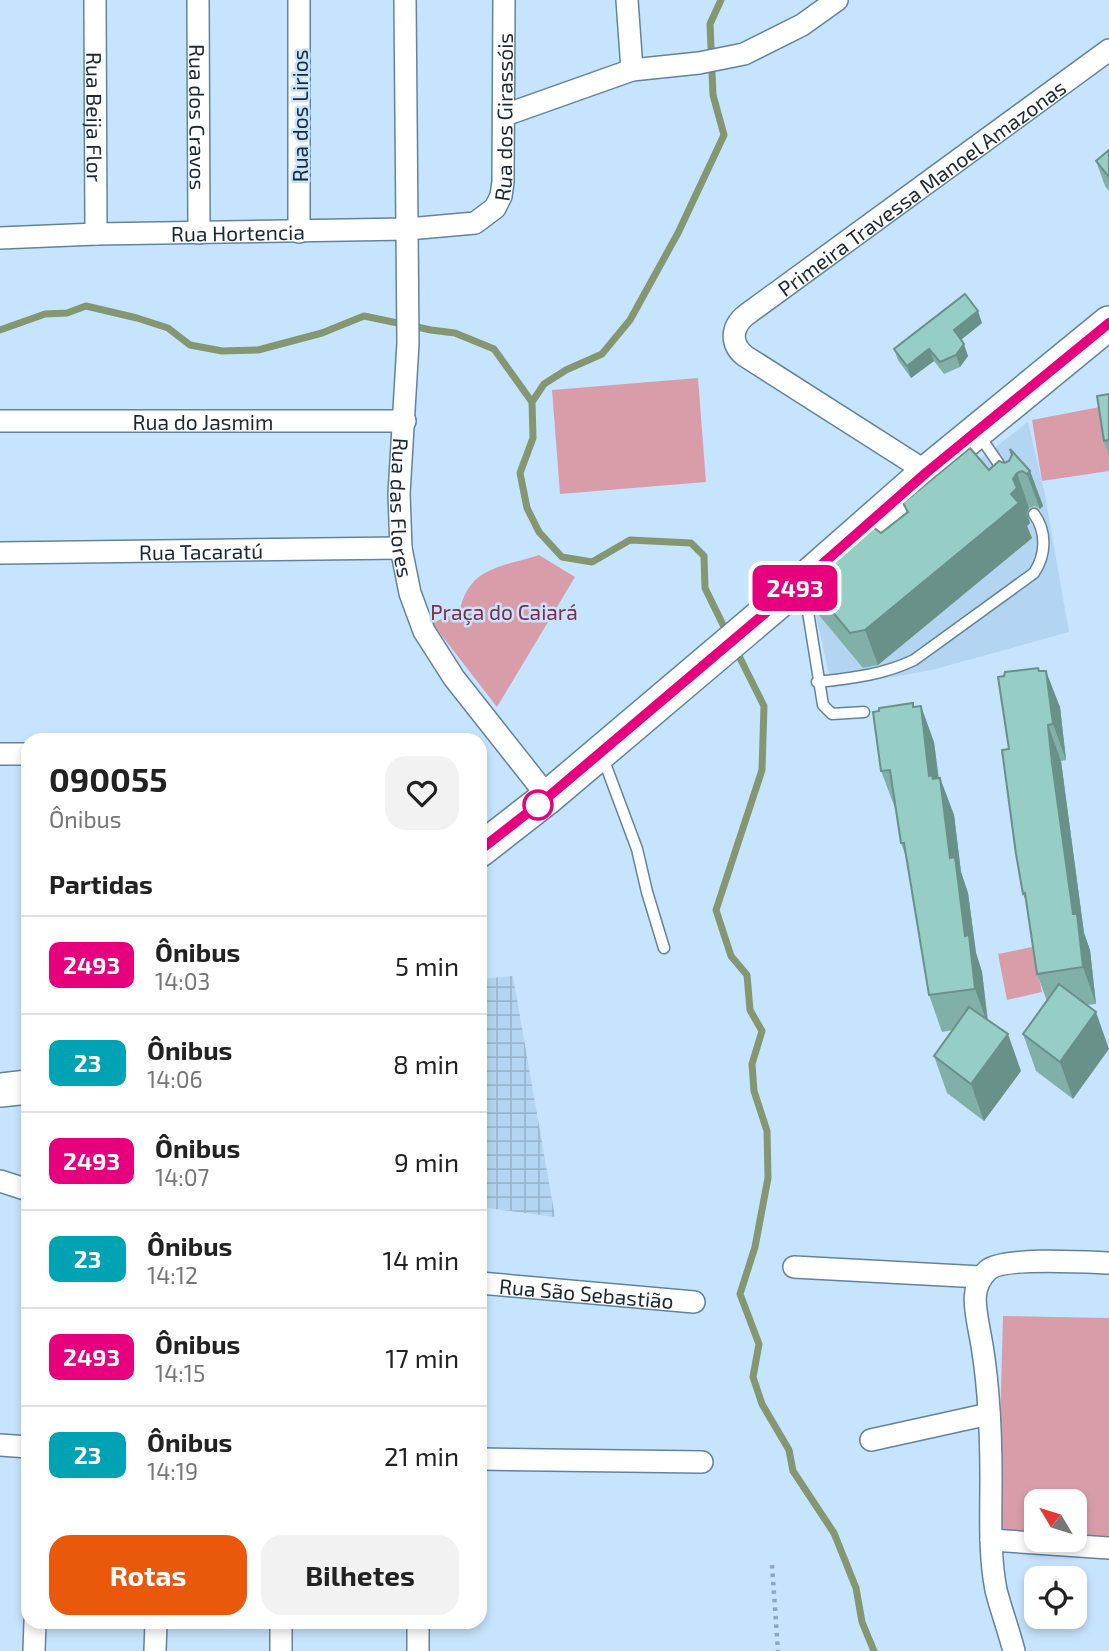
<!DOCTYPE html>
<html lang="pt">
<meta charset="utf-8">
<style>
body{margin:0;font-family:"Exo 2",sans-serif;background:#f2f2f2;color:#222;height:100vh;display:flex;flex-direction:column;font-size:26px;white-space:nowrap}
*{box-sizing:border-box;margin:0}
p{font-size:23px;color:#767676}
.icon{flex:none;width:38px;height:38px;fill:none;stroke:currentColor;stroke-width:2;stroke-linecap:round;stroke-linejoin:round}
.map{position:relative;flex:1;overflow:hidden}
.panel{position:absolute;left:21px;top:733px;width:466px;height:896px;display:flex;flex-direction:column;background:#fff;border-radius:21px;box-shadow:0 4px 10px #0003}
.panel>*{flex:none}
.badge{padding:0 14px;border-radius:10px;font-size:24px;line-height:46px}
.needle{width:46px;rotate:308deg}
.tools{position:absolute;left:1024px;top:1489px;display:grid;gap:14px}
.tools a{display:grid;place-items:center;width:63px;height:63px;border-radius:14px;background:#fff;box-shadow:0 4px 10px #0003;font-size:35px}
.map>.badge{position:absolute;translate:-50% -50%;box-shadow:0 0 0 4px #fff}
h2{padding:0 28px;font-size:26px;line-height:63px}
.round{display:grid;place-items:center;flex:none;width:74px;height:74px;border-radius:21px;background:#f2f2f2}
.headline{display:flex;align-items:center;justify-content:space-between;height:119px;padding:0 28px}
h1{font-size:33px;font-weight:700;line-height:52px}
.cta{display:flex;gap:14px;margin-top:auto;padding:14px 28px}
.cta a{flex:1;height:80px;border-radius:21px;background:#ea580c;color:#fff;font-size:28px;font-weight:700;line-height:80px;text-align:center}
.cta a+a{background:#f2f2f2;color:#222}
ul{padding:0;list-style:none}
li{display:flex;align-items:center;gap:21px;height:98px;padding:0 28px;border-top:2px solid #e0e0e0}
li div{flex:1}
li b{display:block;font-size:26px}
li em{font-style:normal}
li .badge{min-width:77px;font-weight:700;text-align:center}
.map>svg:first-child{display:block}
.built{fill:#b4d5f1}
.industrial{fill:url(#industrial-grid)}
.green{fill:#d99daa}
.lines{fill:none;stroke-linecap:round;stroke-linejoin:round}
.stream{stroke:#849771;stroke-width:7}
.service-casing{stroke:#6283a0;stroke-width:13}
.minor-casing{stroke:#6283a0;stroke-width:24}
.primary-casing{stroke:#6283a0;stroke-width:36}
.path{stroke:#8ea6bc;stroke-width:4.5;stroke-dasharray:3.5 5;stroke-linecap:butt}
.service{stroke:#fff;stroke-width:10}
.minor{stroke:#fff;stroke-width:21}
.primary{stroke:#fff;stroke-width:33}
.wall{fill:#81b0a9}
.shaded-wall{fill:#699089}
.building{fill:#96cdc4;stroke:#699089;stroke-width:2}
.line-casing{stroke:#fff;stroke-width:16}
.line{stroke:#e6007e;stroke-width:10}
.stop-dot{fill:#fff;stroke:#e6007e;stroke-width:3.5}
.labels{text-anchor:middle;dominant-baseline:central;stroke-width:5;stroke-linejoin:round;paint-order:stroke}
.street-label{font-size:21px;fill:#1a2833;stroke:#c7e4fe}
.park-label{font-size:21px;fill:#7d2d46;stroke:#c7e4fe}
</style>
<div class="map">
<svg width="1109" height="1651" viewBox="0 0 1109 1651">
<defs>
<pattern id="industrial-grid" width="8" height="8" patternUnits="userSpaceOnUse" patternTransform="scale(1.75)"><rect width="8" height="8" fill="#b4d5f1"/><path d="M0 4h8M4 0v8" fill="none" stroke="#9ab7cf"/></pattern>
</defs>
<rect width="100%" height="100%" fill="#c7e4fe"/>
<path class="built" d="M1028,422L1045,495L1069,632L932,670L832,688L810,589Z"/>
<path class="industrial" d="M513,976L555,1217L480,1207V979Z"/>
<path class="green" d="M698,378L706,482L560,494L552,390Z
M1105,406L1109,441V471L1042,481L1032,420Z
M539,555L575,577L497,707L432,623L460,611C468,567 502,567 539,555Z
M1032,947L1042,992L1007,1000L998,954Z
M1003,1316L1109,1318V1541L1074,1540V1502H1036V1539L997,1538Z"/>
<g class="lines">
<path class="stream" d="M721,0L710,24L713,95L724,135L678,233L630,320L602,354L566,370L544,384L532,402L533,438L520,473L527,508L539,532L562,557L592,562L630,540L691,543L704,556L705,588L727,633
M0,330L45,314L67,313L86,306L137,318L168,328L190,345L222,351L258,350L322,333L364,316L431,330L455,333L494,349L532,402
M736,650L764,706L762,770L716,910L731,956L747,975L750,1010L762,1031L752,1064L754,1091L767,1131L768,1178L755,1247L740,1294L759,1344L753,1377L762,1404L789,1450L793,1471L834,1533L856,1588L862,1622L874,1651"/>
<defs>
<path id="service" d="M979,435L1005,473
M804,587L823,705L832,714L864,712
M817,682C851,678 883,675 914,660L1034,573C1046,555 1047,532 1034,514
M603,758L637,849L647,892L664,948"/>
<g id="minor">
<path id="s1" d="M95,0L96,234"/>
<path id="s2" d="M198,0L199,233"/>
<path d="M299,0V232"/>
<path id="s3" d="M405,0L408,343L399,494L401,548L410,593L424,631L454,678L548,797"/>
<path d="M627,0L632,70"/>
<path d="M505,115L632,70L699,63L744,54L802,25L837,0"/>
<path id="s4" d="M0,238L96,234L408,229L475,223L495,208L501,196L503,182L504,0"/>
<path id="s5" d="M0,421H405"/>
<path id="s6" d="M927,472L745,356C730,344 731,327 746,315L1109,50"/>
<path id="s7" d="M0,553L401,548"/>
<path d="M0,754H28"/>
<path d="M0,1181L28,1190"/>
<path d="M794,1267L981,1277"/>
<path id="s8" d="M480,1283L694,1302"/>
<path d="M871,1440L989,1414"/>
<path d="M0,1445L28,1447"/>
<path d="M480,1459L702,1462"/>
<path d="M991,1540L1109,1548"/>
<path d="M418,1622V1651"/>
<path d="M34,1651L35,1622"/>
<path d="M155,1651L156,1622"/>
<path d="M281,1651V1622"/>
<path d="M1014,1651C1009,1631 1001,1610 996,1590C989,1554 991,1515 991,1478C991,1429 989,1378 979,1329C975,1307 970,1287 988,1270C1003,1257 1086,1262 1109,1263"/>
</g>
<path id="primary" d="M480,850L548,797L803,581L927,472L1109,323
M0,1090L28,1087"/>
</defs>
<use href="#service" class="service-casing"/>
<use href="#minor" class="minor-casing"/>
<use href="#primary" class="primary-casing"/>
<path class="path" d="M772,1565L778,1651"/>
<use href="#service" class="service"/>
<use href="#minor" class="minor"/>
<use href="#primary" class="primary"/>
</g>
<path class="wall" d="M1109,150V191L1105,186L1096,161Z
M982,323L961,340L968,356L960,367L944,374L934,361L911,378L898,360L894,349Z
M1109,394V455L1104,441Z
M1009,461L1030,471L1043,506L1040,509L1035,506L1029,508L1027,513L1030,523L1027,526L1032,538L878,665L863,668L818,614L805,579L881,533L907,513L903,503L989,470Z
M1038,668L1060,707L1066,760L1061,761L1066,799L1084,933L1090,950L1096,1004L1087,1005L1073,1099L1036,1071L1023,1034L1047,1001L1037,974L1027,905L1023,894L1009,749L1004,676Z
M914,707L934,742L939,778H940L954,815L961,872L968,893L976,953L982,972L988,1020L1021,1071L984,1121L947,1093L934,1056L953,1030L942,1032L929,995L906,857L901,843L896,808H895L881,771Z"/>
<path class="shaded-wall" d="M978,311L982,323L958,342L954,330Z
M964,344L968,356L960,367L956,355Z
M929,349L934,361L911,378L907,366Z
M1030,471L1043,506L1040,509L1027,474Z
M1017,473L1029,508L1027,513L1030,523L1027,526L1032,538L878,665L865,630L1011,494L1013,479Z
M1038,668L1050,700L1046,671L1060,707L1066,760L1053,724Z
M913,703L924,735L921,706L934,742L941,800L940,778L954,815L961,872L968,893L976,953L982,972L988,1025L975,989L950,858L929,776Z
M1048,725L1061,761L1084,933L1090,950L1096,1004L1083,967L1073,914Z
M1096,1012L1109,1049L1073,1099L1060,1062Z
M1008,1034L1021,1071L984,1121L971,1084Z"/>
<path class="building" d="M1109,150V177L1096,161Z
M965,294L978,311L954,330L964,344L956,355L940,362L929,349L907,366L894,349Z
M1109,394V440L1104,441L1097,396Z
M970,448L989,470L999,461L1004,463L1009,461L1012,455L1010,449L1030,471L1027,474L1022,471L1017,473L1013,479L1017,488L1011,494L1019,503L865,630L850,633L805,579L873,527L881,533L908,512L903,503Z
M1038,668L1039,671H1046L1053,724L1048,725L1052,763L1073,914H1077L1083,967L1037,974L1025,893L1023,894L1016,854L1002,750L1009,749L998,677L1004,676L1005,672Z
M913,703V707L921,706L929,776L932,775L933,779L940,778L950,858L955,857L965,936L969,935L975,989L929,995L904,843H901L890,770L881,771L873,712L879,711V708Z
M1059,984L1096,1012L1060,1062L1023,1034Z
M969,1007L1008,1034L971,1084L934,1056Z"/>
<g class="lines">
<defs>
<path id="line" d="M480,850L548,797L803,581L927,472L1109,323"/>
</defs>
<use href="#line" class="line-casing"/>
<use href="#line" class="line"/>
</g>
<circle class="stop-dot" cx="538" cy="805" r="14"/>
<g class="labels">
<g class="street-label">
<text stroke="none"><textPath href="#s2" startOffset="117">Rua dos Cravos</textPath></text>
<text transform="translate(299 116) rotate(-90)">Rua dos Lirios</text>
<text stroke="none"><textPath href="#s4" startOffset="593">Rua dos Girassóis</textPath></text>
<text stroke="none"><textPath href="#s1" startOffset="117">Rua Beija Flor</textPath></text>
<text stroke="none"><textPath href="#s6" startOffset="481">Primeira Travessa Manoel Amazonas</textPath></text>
<text stroke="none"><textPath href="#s4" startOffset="238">Rua Hortencia</textPath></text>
<text stroke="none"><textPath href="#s5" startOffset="203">Rua do Jasmim</textPath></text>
<text stroke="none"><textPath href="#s3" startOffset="508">Rua das Flores</textPath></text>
<text stroke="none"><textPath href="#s7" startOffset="201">Rua Tacaratú</textPath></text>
<text stroke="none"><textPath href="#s8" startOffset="107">Rua São Sebastião</textPath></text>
</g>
<g class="park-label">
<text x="504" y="611">Praça do Caiará</text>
</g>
</g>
</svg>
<div class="tools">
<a><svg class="needle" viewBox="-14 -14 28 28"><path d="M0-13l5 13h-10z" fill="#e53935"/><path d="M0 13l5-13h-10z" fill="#767676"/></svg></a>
<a><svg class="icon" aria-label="locate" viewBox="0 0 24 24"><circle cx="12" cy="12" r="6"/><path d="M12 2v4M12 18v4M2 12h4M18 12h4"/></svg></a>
</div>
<b class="badge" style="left:795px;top:588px;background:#e6007e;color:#fff">2493</b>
<section class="panel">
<div class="headline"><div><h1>090055</h1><p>Ônibus</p></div><a class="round"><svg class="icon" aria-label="heart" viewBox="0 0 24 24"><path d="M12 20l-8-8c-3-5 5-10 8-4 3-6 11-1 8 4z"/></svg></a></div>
<h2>Partidas</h2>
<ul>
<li><span class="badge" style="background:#e6007e;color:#fff">2493</span><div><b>Ônibus</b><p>14:03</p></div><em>5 min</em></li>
<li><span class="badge" style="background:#00a3b4;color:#fff">23</span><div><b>Ônibus</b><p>14:06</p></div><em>8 min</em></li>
<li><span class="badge" style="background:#e6007e;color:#fff">2493</span><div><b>Ônibus</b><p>14:07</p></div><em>9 min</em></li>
<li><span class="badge" style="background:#00a3b4;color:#fff">23</span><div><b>Ônibus</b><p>14:12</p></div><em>14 min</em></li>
<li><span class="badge" style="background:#e6007e;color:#fff">2493</span><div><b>Ônibus</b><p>14:15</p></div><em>17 min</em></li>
<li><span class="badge" style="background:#00a3b4;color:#fff">23</span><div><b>Ônibus</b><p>14:19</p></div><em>21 min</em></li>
</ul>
<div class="cta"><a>Rotas</a><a>Bilhetes</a></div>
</section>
</div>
